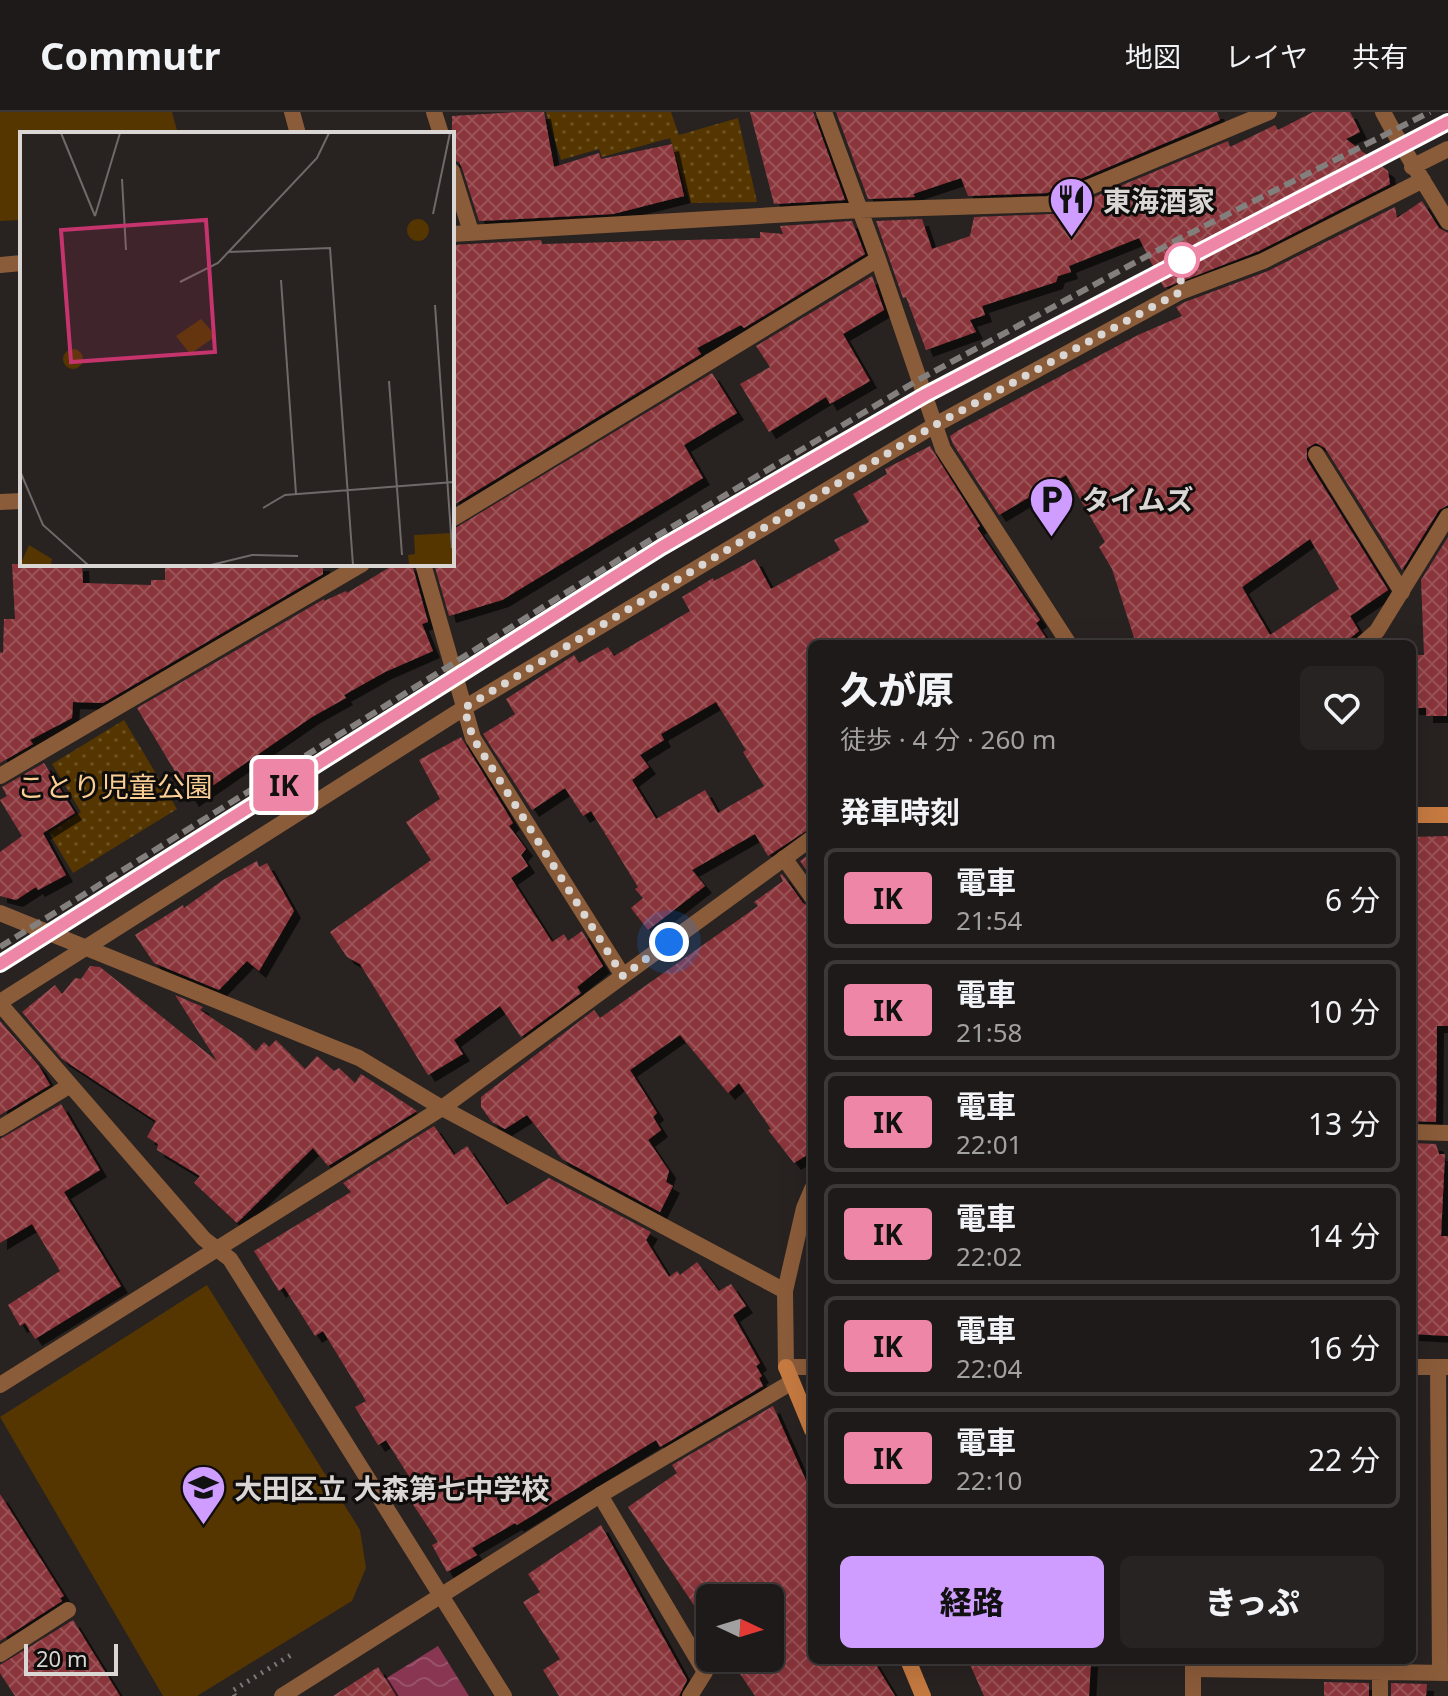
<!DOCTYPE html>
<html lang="ja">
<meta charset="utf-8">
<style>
body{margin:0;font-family:"Noto Sans","Noto Sans JP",sans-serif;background:#262322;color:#f1f3f6;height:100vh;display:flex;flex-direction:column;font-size:30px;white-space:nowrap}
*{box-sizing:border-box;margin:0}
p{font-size:26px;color:#a1a1a2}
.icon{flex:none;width:44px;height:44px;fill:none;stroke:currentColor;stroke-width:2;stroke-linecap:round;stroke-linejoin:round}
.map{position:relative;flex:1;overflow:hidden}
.drawer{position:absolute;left:808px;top:528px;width:608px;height:1024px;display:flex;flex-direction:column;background:#1e1a19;border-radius:12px;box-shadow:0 8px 32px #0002,0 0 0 2px #3c3838}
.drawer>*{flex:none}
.badge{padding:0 16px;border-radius:6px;font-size:28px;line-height:52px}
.needle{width:52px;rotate:94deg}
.tools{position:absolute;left:696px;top:1472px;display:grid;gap:16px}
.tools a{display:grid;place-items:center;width:88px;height:88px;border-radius:12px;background:#1e1a19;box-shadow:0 8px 32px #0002,0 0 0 2px #3c3838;font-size:40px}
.scale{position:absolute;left:24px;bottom:20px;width:94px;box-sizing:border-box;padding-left:8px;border:4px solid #d9d6d4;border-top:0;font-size:22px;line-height:28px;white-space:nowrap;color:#d9d6d4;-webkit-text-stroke:6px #0f0c0c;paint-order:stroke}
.you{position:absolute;width:40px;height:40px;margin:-20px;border:6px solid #fff;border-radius:50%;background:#1a73e8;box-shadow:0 0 0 12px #1a73e833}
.map>.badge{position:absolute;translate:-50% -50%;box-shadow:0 0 0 4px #fff}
h2{padding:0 32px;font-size:30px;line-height:72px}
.round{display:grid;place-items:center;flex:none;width:84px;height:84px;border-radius:12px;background:#262322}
.head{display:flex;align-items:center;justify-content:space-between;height:136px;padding:0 32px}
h1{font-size:38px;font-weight:800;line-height:60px}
.action{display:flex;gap:16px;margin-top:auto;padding:16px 32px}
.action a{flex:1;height:92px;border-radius:12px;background:#cf9dff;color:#111;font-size:32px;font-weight:800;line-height:92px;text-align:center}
.action a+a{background:#262322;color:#f1f3f6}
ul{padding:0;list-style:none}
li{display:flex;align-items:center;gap:24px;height:100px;margin:0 16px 12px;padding:0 16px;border:4px solid #3c3838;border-radius:12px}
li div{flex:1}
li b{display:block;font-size:30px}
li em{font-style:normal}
li .badge{min-width:88px;font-weight:700;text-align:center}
header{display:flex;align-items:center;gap:48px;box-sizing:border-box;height:112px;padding:0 40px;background:#1e1a19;border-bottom:2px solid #3c3838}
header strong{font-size:38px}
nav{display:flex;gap:44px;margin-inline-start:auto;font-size:28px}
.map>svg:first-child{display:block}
.park{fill:url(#park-dots)}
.garden{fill:#553600}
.water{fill:url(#water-waves)}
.building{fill:url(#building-cross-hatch);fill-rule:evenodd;filter:url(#shadow)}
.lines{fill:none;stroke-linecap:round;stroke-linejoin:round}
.path{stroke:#7e7978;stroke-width:5;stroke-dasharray:2 6;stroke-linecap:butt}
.lane{stroke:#8b5c3a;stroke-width:16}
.street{stroke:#8b5c3a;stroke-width:16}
.secondary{stroke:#c67a41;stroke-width:16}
.rail{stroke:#837f7d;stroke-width:6;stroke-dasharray:12 6;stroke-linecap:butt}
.line-casing{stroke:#fff;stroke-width:18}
.line{stroke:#ee86a7;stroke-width:12}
.walk{stroke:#d9d6d4;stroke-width:8;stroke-dasharray:0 14.4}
.stop-dot{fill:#fff;stroke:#ee86a7;stroke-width:4}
.labels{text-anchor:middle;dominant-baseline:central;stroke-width:6;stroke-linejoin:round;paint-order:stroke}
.poi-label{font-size:28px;font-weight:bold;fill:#d9d6d4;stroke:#0f0c0c;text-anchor:start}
.park-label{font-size:28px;fill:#f9cd94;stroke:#0f0c0c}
.inset-road{fill:none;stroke:#6f6a69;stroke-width:2}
.view{fill:#c5346d;fill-opacity:0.15;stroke:#c5346d;stroke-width:4}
.inset-edge{fill:none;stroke:#d9d6d4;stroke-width:4}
</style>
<header>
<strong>Commutr</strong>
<nav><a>地図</a><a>レイヤ</a><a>共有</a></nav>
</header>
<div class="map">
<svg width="1448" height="1584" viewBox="0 0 1448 1584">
<defs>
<pattern id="park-dots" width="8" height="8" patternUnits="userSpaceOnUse" patternTransform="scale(2)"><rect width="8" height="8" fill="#553600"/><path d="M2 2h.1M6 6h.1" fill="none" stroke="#6d5224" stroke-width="1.8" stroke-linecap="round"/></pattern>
<pattern id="water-waves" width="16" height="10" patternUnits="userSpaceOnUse" patternTransform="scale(2)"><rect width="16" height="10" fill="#893653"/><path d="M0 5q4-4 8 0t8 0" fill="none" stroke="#99526b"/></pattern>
<pattern id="building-cross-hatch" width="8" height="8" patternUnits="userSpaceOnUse" patternTransform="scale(2)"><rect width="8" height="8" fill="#8a353a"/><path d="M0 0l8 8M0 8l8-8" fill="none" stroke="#9a5256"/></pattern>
<filter id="shadow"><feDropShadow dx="7" dy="7" stdDeviation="0" flood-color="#0009"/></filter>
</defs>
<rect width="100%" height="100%" fill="#282221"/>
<path class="park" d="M546,0H671L679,23L738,6L757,90L690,91L670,26L602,45L599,37L561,48Z
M124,608L177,697L73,761L49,721L81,700L52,652Z"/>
<path class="garden" d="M0,0H172L178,22H22V108L0,109Z
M207,1173L360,1418L366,1456L352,1489L197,1584H163L0,1305Z"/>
<path class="water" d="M438,1534L469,1584H396L385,1567Z"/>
<path class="building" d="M518,0H544L554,55L599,41L601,47L672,32L684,84L613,102L479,109L462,56L459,50L452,48V4Z
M750,0H813L845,88L774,92Z
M836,0H1217L1220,8L1047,81L968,84L961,66L913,82L915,85L868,87Z
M1313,0H1350L1360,20L1346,27L1388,59L1390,72L1259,139L1164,176L1139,126L1069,154L1071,160L1058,164L1056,170L982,194L985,203L970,208L976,220L926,238L906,185L903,186L876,109L922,107L932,137L970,124L974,105L1053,102L1228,29L1230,35L1275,13L1278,18Z
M1422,89L1439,116L1448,121V393L1439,398L1402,458L1325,336L1316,331L1307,336V348L1388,478L1350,504L1359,519L1343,532H1136L1112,457L1099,435L1105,430L1066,363L999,403L953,332L950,324L959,318L1138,223L1182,204L1176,195L1185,190L1268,159L1395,95L1397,106ZM1310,427L1339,477L1270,523L1242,475Z
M852,109L865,142L744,216L741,213L697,236L701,242L452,394V133L541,128L542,132L760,126V120L783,122L780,114Z
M872,164L884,198L843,222L870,269L830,292L826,285L769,320L740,272L770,255L756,234Z
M712,261L737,301L684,333L703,366L502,488L449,504L434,452H452V418Z
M930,334L980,414L977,416L1040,508L1036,511L1050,532H812V715L768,744L755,722L692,758L705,774L648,818L631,796L643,786L635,777L638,775L591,699L583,704L565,676L532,698L483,622L515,602L506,587L574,543L579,551L608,535L614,544L690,499L682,485L713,466L714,469L755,447L771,477L840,438L834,428L869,410L853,382L887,362L885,357ZM716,590L746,638L743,640L764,674L718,701L705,678L656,707L632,668L649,655L640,643L664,628L661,622Z
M1448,425L1447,604H1426V596H1412V543H1424L1421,468Z
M12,452H82L83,471L151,473V468H165V452H323V462L103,591L73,590L72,606L30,628L33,632L0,651V540L3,541L4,507H15Z
M395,452H412L428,510L422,512L433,539L385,560L344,583L346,586L312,605L192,688L137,596L324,487V489L346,479L347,481Z
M461,625L513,711L509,714L526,737L521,743L528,754L511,766L552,830L564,822L568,829L582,819L603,854L577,875L581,881L521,925L500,894L454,928L463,942L428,963L360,852L347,845L330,820L431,748L406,710L440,687L419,648Z
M44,651L75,701L43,721L66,763L38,778L36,775L16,788L0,784V740L22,724L0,688L7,684L2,675Z
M1448,724V914H1437L1436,1010L1412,1009V725Z
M812,740V766L800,749Z
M257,749L259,755L267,751L294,799L259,859L247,849L219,878L154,851L135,823L183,793L184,796L223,768Z
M782,762L803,791L812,796V1040L794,1051L768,1018L771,1017L739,971L728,981L680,923L630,958L657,1001L653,1005L661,1018L648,1028L669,1059L666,1070L673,1074L660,1100L562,1047L527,1003L505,1017L492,1010L481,995V985L594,898L600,906L758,794L754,790L783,769L780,763Z
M90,854L100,855L217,949L175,883L203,895L200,898L243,927L256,939L264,930L269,935L276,928L305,957L317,944L334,959L339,956L355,971L361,962L417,999L328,1054L313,1036L237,1111L194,1071L200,1064L157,1038L158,1032L147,1025L156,1009L62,947L22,900L55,873L62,882L75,866L81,867Z
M0,909L39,954L50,973L0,1003Z
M61,992L100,1058L64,1080L121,1174L35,1227L25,1211L20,1214L8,1193L60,1159L32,1112L0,1131V1027Z
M434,1014L454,1043L467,1034L507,1093L549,1066L651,1120L646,1128L669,1165L677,1159L680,1163L697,1150L719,1179L731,1172L746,1194L733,1203L760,1251L756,1254L762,1264L759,1266L763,1274L660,1335L656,1328L517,1413L515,1411L472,1436L477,1443L447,1460L432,1433L438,1430L408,1385L418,1379L386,1328L378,1333L355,1295L366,1289L323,1219L315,1224L284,1175L279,1179L254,1139L351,1080L343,1071Z
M1412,1031L1436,1032L1439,1042H1445L1441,1124H1448V1224L1412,1222Z
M773,1294L812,1382V1548H873L895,1584H755L736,1556L751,1546H770V1486H757L752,1477L736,1486H710V1517L628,1395L677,1361L672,1353Z
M0,1382L64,1484L60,1486L62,1489L0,1529Z
M601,1413L687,1568L679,1584H559L543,1558L560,1547L523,1490L540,1480L528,1462Z
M73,1508L120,1584H15L0,1561V1553Z
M968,1548H1091L1089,1584H984Z
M378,1555L396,1584H333Z
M1324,1570L1369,1571V1584H1324Z
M1391,1571L1427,1572L1426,1584H1391Z"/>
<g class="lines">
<path class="path" d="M235,1584L232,1579L291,1543"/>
<path class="lane" d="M434,0L441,22
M452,59L471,120
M1316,342L1402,480
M784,746L812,785
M0,1016L69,974
M1412,1020L1448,1021
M1438,1255L1440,1561
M600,1383L705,1560L690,1584
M0,1542L68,1498
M1193,1557L1448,1561
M1380,1584V1560"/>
<path class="street" d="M292,0L298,22
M824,0L878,147L943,337L1069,532
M1383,0C1403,38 1426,73 1448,110
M1412,55L1448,37
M452,122L860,98L1049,92L1269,0
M0,153L22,151
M0,390L22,389
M452,407L878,147
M423,452L473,626L623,864
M1362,532L1377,519L1448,404
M0,664L362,452
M0,801L359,946L442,996L785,1179
M0,890L464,596L935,313L1180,180L1263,149L1423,68
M0,892L204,1127L230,1147L504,1584
M812,1077L804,1096L785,1179L786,1255H812
M1412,1255H1448
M0,1273L442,996L812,726
M282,1584L600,1383L792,1270
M1193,1584V1548"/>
<path class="secondary" d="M1412,703H1448
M786,1255L812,1318
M908,1548L923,1584"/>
<path class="rail" d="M0,835L655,425L920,267L1173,130L1430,0
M0,852L662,435L925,283L1448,10"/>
</g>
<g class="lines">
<defs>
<path id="line" d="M0,852L662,435L925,283L1448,10"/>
</defs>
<use href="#line" class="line-casing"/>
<use href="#line" class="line"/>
<path class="walk" d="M669,830L623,864L473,626L464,596L935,313L1180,180L1182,148"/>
</g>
<defs>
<symbol id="restaurant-pin" viewBox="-11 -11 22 30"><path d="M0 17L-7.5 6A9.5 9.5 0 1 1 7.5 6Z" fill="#cf9dff" stroke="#0f0c0c"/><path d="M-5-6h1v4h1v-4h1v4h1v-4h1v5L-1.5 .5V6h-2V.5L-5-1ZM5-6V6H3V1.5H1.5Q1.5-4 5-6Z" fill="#111"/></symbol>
<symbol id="parking-pin" viewBox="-11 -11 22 30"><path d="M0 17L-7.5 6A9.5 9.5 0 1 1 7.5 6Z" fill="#cf9dff" stroke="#0f0c0c"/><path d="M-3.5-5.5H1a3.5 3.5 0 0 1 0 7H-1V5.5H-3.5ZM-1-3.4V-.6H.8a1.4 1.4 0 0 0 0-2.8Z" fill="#111"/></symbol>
<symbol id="school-pin" viewBox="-11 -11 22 30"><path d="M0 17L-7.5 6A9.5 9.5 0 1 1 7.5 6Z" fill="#cf9dff" stroke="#0f0c0c"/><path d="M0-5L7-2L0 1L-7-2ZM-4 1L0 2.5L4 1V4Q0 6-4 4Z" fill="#111"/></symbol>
</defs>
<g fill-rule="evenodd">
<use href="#restaurant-pin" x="1046" y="62" width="51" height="69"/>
<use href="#parking-pin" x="1026" y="362" width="51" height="69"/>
<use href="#school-pin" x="178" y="1350" width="51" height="69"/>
</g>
<circle class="stop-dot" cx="1182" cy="148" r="16"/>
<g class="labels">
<g class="poi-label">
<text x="1103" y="88">東海酒家</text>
<text x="1082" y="387">タイムズ</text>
<text x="234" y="1376">大田区立 大森第七中学校</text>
</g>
<g class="park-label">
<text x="115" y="674">ことり児童公園</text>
</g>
</g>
<g transform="translate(20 20)">
<rect width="434" height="434" fill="#282221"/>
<path d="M9,413L32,427L31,433H0Z" fill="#553600"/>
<path d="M431,401L433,433H389L388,423L395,422L394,403Z" fill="#553600"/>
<path d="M387 98a11 11 0 1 1 22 0a11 11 0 1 1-22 0ZM181,187L196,204L170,222L156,204ZM43 227a10 10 0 1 1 20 0a10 10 0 1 1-20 0Z" fill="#553600"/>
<path class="inset-road" d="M41,1L75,84M102,47L106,118M413,82L430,1M75,84L100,1M208,120L310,116L333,433M261,148L276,362M160,150L198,131L297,26L309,1M415,173L432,416M369,249L382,423M0,339L23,393L68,433M243,376L265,363L434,350M191,433L232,423L278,424"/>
<path class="view" d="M186,88L195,220L51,230L41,98Z"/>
<rect width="434" height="434" class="inset-edge"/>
</g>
</svg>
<div class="tools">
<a><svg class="needle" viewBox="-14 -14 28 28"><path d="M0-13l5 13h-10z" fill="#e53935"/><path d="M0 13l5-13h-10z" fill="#a1a1a2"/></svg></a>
</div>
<div class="scale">20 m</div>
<div class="you" style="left:669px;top:830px"></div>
<b class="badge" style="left:284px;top:673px;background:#ee86a7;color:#111">IK</b>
<section class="drawer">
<div class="head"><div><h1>久が原</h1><p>徒歩 · 4 分 · 260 m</p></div><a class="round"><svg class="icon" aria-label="heart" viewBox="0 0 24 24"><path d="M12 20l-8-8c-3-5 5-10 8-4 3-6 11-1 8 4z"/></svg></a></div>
<h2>発車時刻</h2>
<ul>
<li><span class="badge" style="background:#ee86a7;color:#111">IK</span><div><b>電車</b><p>21:54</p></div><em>6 分</em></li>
<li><span class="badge" style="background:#ee86a7;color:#111">IK</span><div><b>電車</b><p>21:58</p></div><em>10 分</em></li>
<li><span class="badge" style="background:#ee86a7;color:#111">IK</span><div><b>電車</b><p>22:01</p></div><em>13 分</em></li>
<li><span class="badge" style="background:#ee86a7;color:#111">IK</span><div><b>電車</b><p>22:02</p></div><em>14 分</em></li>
<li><span class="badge" style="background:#ee86a7;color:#111">IK</span><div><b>電車</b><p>22:04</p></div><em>16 分</em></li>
<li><span class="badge" style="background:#ee86a7;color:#111">IK</span><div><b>電車</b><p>22:10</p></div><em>22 分</em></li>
</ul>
<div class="action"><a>経路</a><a>きっぷ</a></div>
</section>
</div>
